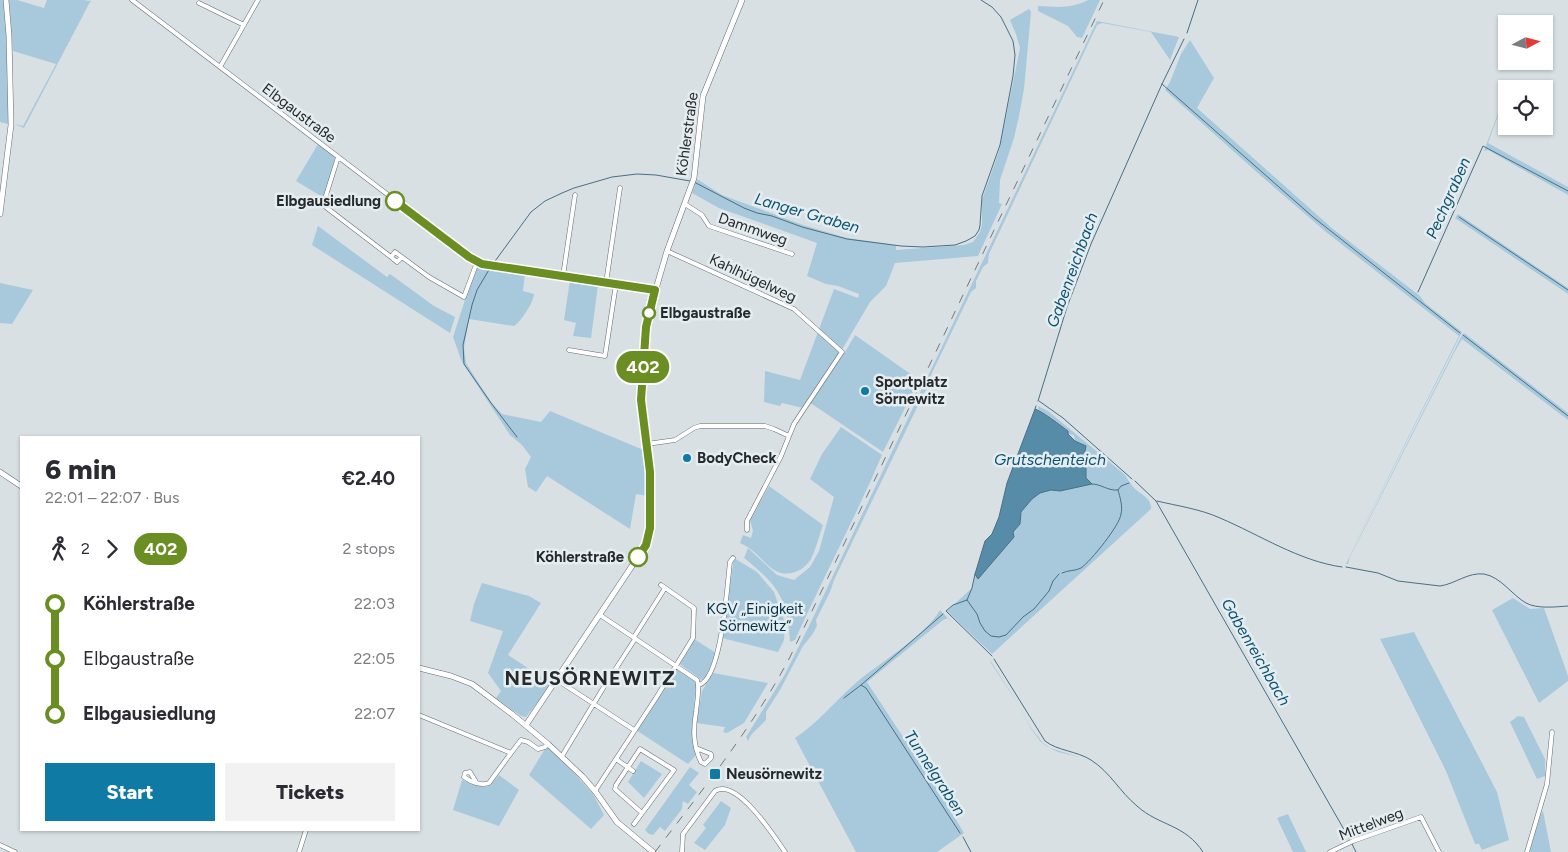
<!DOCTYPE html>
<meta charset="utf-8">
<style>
body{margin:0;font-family:Figtree,sans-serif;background:#f2f2f3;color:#2b2b33;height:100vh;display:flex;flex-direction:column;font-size:19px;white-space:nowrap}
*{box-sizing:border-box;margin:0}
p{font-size:16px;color:#7c7c81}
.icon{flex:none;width:28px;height:28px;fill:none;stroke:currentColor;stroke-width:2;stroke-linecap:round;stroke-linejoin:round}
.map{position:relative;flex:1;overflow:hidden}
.panel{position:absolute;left:20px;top:436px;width:400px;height:395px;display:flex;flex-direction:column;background:#fff;border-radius:0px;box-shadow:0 1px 4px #0004}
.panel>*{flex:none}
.badge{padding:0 10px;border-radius:16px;font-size:18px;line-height:32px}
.needle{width:32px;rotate:83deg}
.buttons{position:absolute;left:1498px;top:15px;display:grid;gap:10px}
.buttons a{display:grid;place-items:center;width:55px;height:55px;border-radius:0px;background:#fff;box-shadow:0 1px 4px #0004;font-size:25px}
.map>.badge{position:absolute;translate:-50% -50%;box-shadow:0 0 0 2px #fff}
.legs{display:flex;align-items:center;gap:8px;height:55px;padding:0 25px;font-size:16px}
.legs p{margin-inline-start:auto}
.headline{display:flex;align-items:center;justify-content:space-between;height:85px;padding:0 25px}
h1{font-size:28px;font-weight:800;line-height:38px}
.primary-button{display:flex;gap:10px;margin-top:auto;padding:10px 25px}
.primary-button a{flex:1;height:58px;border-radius:0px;background:#0f7ba5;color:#fff;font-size:20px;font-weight:800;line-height:58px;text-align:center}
.primary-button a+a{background:#f2f2f3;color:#2b2b33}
ul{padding:0 25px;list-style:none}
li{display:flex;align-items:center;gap:18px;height:55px;font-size:19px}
li i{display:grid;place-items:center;width:8px;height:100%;margin:0 6px;background:currentColor}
li i::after{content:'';width:12px;height:12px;margin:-6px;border:4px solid;border-radius:50%;background:#fff}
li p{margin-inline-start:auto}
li:first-child i{background:linear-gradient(#0000 50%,currentColor 0)}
li:last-child i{background:linear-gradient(currentColor 50%,#0000 0)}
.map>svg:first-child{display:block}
.green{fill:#a8c9dc}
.water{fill:#578ca8;stroke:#496f83}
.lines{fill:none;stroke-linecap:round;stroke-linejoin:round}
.stream{stroke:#496f83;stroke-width:1}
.street-casing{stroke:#656b6f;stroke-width:5}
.secondary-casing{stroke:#656b6f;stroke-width:6}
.street{stroke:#fff;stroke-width:4}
.secondary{stroke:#fff;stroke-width:5}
.rail{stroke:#73787b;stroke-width:1;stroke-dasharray:9 9;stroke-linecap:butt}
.line-1-casing{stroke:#fff;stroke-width:11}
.line-1{stroke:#6b8e23;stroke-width:8}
.stop-1-dot{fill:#fff;stroke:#6b8e23;stroke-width:2.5}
.poi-dot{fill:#0f7ba5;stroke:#e5edf1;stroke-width:2}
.labels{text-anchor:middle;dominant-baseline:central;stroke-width:5;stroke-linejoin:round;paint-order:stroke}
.street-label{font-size:15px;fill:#272a2c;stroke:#e5edf1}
.stop-label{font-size:15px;font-weight:bold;fill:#272a2c;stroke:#e5edf1;text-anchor:end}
.poi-label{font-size:15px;font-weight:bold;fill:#272a2c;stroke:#e5edf1;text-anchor:start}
.park-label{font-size:15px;fill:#013347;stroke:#e5edf1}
.water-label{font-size:16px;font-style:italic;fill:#0b5371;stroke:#e5edf1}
.district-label{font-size:20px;font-weight:bold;letter-spacing:1px;fill:#272a2c;stroke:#e5edf1}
</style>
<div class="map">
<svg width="1568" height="852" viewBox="0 0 1568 852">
<rect width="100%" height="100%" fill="#d8e0e4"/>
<path class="green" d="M0,0H6L11,125L0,122Z
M9,0H17L44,8L47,0H84L89,1L91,0L24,128L14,124L23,126L56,64L13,51Z
M1088,0H1100L1082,38L1077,37L1068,26L1038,11V6C1056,7 1071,9 1088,0Z
M1029,9L1031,12L1024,89L1019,116L1014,138L1000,180L999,203L1002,204L978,256L895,263L886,286L870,302L843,348L803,408L782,403L780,406L764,402L765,371L800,380L834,289L858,298L859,294L838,286L826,284L807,276L817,243L719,208L692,193L697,179L722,195L803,225L847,238L896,245V250L964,245L973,242L980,232L982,224V200L999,151L1020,48L1016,34L1010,20Z
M1097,21L1179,37L1170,60L1151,32L1102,23L1097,25L989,254L988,263L983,267L976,281V288L971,292L931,375L929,386L924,393L834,580L830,592L816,620L817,626L812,635L803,646L780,690L766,712V720L751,735L748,741L746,737L785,674L810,624Z
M1190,40L1214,78L1197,108L1333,229L1420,296L1425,303L1462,332L1344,565L1459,336L1326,232L1260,175L1165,90L1170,82L1181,54Z
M1505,97H1506V100L1503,102L1488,143L1568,187V195L1488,150L1484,151L1503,100Z
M318,144L335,157L324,198L296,181Z
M1458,214L1568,288V294L1455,218Z
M318,226L387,277L390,274L434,306L455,317L450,333L312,245Z
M479,264L525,272L523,291L534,294C534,301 521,322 514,326L469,319L464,348L466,363L478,382L492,403L502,414L541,422L550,411L646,451L648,496L636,494L630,529L547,476L536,492L528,487L525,469L531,457L522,445L510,435L485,397L462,362L453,337L476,266Z
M570,280L598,285L591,338L573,336L576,323L564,320Z
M0,283L33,290L12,324L0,323Z
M1464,333L1568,413V420L1462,339L1455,351L1350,557L1348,564H1346L1462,335Z
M855,335L919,380L883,452L809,402L844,354Z
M1038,406L1048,411L1124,474C1127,477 1128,481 1131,484C1137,494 1152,496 1151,509L992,654L947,611L972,588L975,574L978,578L1014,537L1013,532L1020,524L1021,513L1032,499L1040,493L1051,490L1088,459L1087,456H1082L1086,447L1081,443L1075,441L1074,435L1068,434V431L1038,409Z
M841,427L882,455C855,518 823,578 795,640L790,642C788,599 778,585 744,558L748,548L777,575L794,580L810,567L819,551L834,497L810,479L822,454Z
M769,486L823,525C819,536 816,549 811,559C803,572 787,578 774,570C761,561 756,550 740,543L743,535L751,538L753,531L750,520Z
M734,558L757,572L774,592L785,623L784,640L778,652L722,638Z
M457,576L529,596L541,603L508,655L552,684L526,717L521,716L496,698L501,691L488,673L503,631L470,621L474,604L482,583Z
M1513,598L1530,609L1544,608L1568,676V681L1539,703L1492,610Z
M940,610L992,663L1020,707L1031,728L1043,743L1050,748L1079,757L1058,752L1046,746L1040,741L1031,729L1020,707L989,660L948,618L943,620L867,682L943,798L964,833L937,852H856L795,738C819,722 837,699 858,681C881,662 926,635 940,610Z
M1414,632L1497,792L1509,840L1482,850L1479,844H1475L1446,771L1380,639Z
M694,639L716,653L709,674L703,681L680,664Z
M676,668L692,679L696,683L692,729L693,742L696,755L688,764L636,730Z
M713,673L768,683L744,723L727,733L723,732L725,727L696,723L702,691Z
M1518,716L1524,717L1545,759V776L1537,779L1510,722Z
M549,747L566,764L593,794L604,815L591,829L529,775L545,749Z
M641,761L662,774L644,798L628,782Z
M690,767L699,773L689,785L697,792L688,804L683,801L682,809L665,831L660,827L653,835L649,834L645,830Z
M499,775L519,790L499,826L453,810L462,780L484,787L489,786Z
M721,801L731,808L725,825L705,850L694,843L706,828L703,825Z
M1543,811L1551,852H1529L1541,814Z
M1288,814L1306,852H1293L1277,818Z"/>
<path class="water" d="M1035,409C1042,411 1061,426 1068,431V434L1075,441L1086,446L1085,451L1082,455L1086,457V478L1092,484L1060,491L1051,490L1040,493L1032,499L1021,512L1020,524L1013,532L1014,537L978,579L975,574L985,541L992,534L999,517L1007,483Z"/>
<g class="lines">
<path class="stream" d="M1187,33L1198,0
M1162,84L1313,217L1460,333
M694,182L744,208L757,213L772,216L802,227L847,239L901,246L923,247L955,245L966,241L975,236L979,230L980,225L982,196L1000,145L1013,76L1015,55L1013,41L1001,17L992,7L981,0
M1459,217L1568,290
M1418,292L1483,146L1568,191
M1463,335L1568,416
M1038,401L1067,307L1091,244L1162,84L1184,39
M1039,401L1063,418L1132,479
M1035,409L1036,406
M517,437L491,403L464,364L463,345L472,305L477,290L490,268L531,212L545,201L562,193L574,188L612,177L637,174L656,175L690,181
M1135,481L1156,501L1350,840
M1092,484C1101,484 1108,491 1118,490L1121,486L1129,483
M1157,501C1178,506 1200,509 1220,518C1260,535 1299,561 1342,567
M1346,567L1378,573L1398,581L1440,586C1455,584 1468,572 1484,574C1501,577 1512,595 1526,603C1537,609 1555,607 1568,606
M1062,573C1068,570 1076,571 1081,568C1091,561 1120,525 1121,514C1123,507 1120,497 1118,490
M975,574L972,588L967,600L953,605L946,611L992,656
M967,600L977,614L980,623L985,631L991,636L999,637L1006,635L1023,617L1034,609L1049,591L1053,581L1059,574
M994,659L1045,741C1058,751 1077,751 1091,760C1110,772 1120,792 1137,806C1159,826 1185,824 1203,852
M861,685L943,614
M844,698L861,685L866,688L960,833
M963,837L971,852
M1352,844L1356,852"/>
<defs>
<path id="street" d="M132,0L475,261L482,264L655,290
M199,3L244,25
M220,67L258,0
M338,157L323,205L391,257L395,252L429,277L464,297L477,262
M685,204L702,215L709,226L792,254
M667,251L794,309L842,352L794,424L781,456L747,521V530
M391,257L397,262L402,257
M563,276L575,195
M606,283L620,188
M569,350L605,356L616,284
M647,444L675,440L694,428L700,426H765L774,429L789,436
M600,615L697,680C700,690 697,701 696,712C693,730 693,745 701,762L705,764L711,758V754L696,748
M634,637L665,588
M557,680L634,730
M699,685C722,678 727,586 730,562L733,558
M419,715L511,753L489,783C481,786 471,782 464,777L465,773L470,772L476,782
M511,753L521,740L528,742L538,749L545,747L548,744
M562,756L602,690L635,639
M616,759L633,771
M595,791L656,698L693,638L694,608L661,585
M634,824L674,770L640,749L616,785L615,789L642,813
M0,845L15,852
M299,852L306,830
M682,852L683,834L715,791C737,778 774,836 785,852
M1330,852L1353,841L1421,817L1439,852
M1527,852L1547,784L1552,732"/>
<path id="secondary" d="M0,214L11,125L9,36L6,0
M0,472L21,486
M419,668L451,676L472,684L512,714L548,744L582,776L595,791L617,822L653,852
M526,725L638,557L647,541L651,522L649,471L641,400L646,327L651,306L667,251L694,178L703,96L742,0"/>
</defs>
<use href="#street" class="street-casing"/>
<use href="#secondary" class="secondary-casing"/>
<use href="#street" class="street"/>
<use href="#secondary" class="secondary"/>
<path class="rail" d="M655,852C703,789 753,727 790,657L1104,0"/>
</g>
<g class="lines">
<defs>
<path id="line-1" d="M395,201L469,257L482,264L655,290L646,327L641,400L650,472V528L646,545L638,557"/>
</defs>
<use href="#line-1" class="line-1-casing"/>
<use href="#line-1" class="line-1"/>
</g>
<g class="stop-1-dot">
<circle cx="395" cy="201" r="9"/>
<circle cx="649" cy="313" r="6"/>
<circle cx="638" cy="557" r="9"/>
</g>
<g class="poi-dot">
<circle cx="865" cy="391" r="5"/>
<circle cx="687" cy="458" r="5"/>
<rect x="709" y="768" width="12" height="12" rx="2.5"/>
</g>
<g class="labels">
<g class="street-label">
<text transform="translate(299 113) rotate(37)">Elbgaustraße</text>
<text transform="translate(687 134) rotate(-82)">Köhlerstraße</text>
<text transform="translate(753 229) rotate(19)">Dammweg</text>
<text transform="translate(753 278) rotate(25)">Kahlhügelweg</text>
<text transform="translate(1371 824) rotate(-21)">Mittelweg</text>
</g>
<g class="stop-label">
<text x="381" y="201">Elbgausiedlung</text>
<text x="660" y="313" text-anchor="start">Elbgaustraße</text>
<text x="624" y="557">Köhlerstraße</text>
</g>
<g class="poi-label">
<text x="875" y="382">Sportplatz<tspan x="875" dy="17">Sörnewitz</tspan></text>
<text x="697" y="458">BodyCheck</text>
<text x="726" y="774">Neusörnewitz</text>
</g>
<g class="park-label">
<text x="755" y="609">KGV „Einigkeit<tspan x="755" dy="17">Sörnewitz“</tspan></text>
</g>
<g class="water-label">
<text transform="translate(1448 198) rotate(-66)">Pechgraben</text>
<text transform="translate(807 213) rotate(16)">Langer Graben</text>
<text transform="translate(1072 270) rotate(-70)">Gabenreichbach</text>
<text x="1050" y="459">Grutschenteich</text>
<text transform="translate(1256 652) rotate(60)">Gabenreichbach</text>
<text transform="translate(935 773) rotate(57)">Tunnelgraben</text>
</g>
<g class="district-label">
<text x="590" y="678">NEUSÖRNEWITZ</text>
</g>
</g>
</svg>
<div class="buttons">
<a><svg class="needle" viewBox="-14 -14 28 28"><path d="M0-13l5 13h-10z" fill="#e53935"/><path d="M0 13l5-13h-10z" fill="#7c7c81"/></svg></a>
<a><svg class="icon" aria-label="locate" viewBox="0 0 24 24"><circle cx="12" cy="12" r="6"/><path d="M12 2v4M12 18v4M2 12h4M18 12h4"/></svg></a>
</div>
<b class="badge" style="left:643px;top:367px;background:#6b8e23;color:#fff">402</b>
<section class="panel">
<div class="headline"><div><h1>6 min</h1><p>22:01 – 22:07 · Bus</p></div><b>€2.40</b></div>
<div class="legs"><svg class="icon" aria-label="walk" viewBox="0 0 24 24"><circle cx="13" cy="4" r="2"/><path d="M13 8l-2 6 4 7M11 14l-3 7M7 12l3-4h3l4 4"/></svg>2<svg class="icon" aria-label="forward" viewBox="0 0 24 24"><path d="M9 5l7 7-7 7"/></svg><b class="badge" style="background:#6b8e23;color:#fff">402</b><p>2 stops</p></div>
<ul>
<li><i style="color:#6b8e23"></i><b>Köhlerstraße</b><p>22:03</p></li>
<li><i style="color:#6b8e23"></i><span>Elbgaustraße</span><p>22:05</p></li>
<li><i style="color:#6b8e23"></i><b>Elbgausiedlung</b><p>22:07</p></li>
</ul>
<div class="primary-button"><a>Start</a><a>Tickets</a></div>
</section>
</div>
